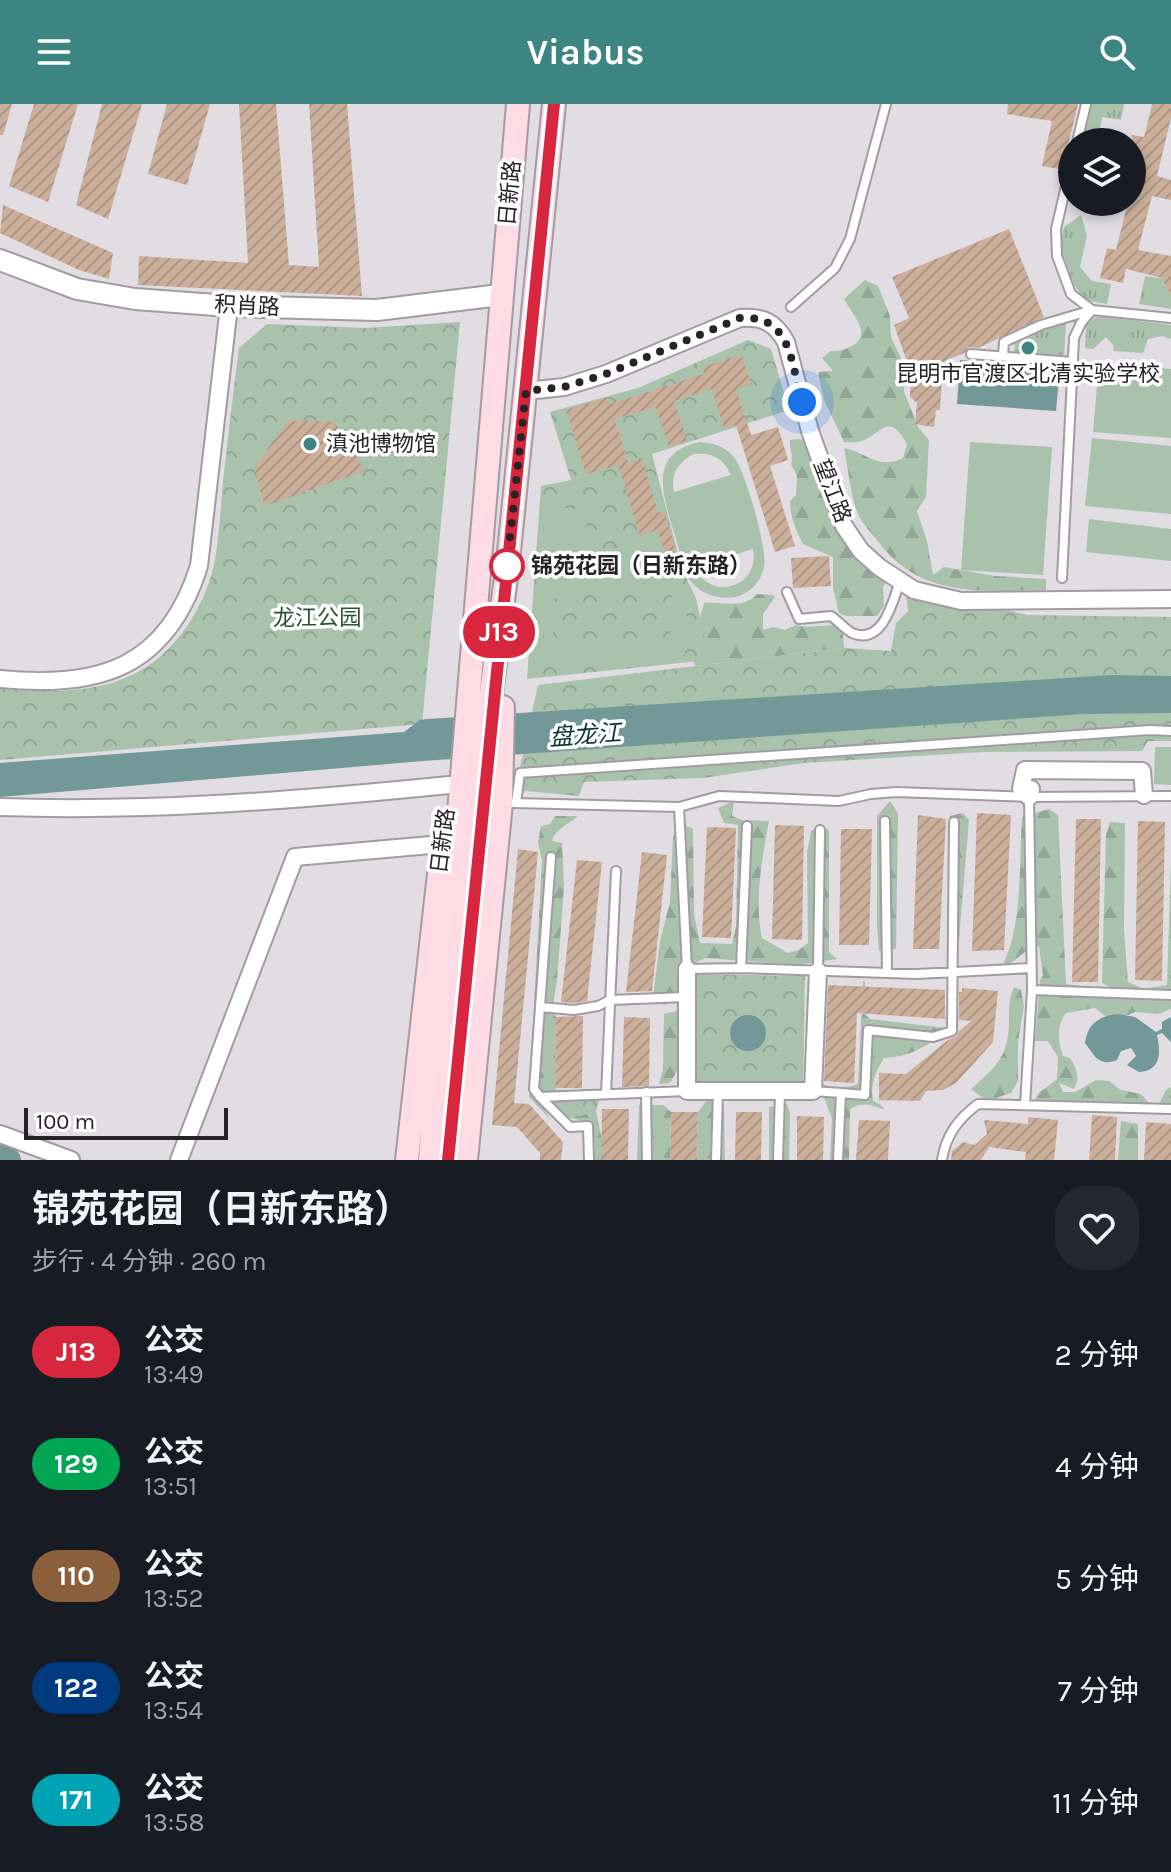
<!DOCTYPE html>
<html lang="zh">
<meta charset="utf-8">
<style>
body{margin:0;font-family:Karla,"Noto Sans SC",sans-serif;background:#242831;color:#f1f3f6;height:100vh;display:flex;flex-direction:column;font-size:30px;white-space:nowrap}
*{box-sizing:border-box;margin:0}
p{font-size:26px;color:#9ea1a6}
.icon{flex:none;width:44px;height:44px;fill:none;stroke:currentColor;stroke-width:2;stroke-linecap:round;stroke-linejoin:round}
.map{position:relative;height:1056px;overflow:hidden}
.panel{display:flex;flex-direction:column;background:#171b24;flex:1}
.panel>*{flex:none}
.badge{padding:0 16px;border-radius:26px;font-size:28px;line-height:52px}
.controls{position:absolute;left:1058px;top:24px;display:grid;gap:16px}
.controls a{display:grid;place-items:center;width:88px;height:88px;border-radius:50%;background:#171b24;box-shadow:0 4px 12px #0003;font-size:40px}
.scale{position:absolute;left:24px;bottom:20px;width:204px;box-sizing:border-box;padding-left:8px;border:4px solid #262326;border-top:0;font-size:22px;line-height:28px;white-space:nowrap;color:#262326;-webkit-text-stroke:6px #fff;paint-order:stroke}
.you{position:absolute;width:40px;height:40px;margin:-20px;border:6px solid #fff;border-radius:50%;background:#1a73e8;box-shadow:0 0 0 12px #1a73e833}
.map>.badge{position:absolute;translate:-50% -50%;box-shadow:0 0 0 4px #fff}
.round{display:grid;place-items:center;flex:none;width:84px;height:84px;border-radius:32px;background:#242831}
.head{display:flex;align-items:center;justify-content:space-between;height:136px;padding:0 32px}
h1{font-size:38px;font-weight:700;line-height:60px}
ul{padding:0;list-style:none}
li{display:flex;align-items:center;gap:24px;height:112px;padding:0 32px}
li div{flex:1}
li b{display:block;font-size:30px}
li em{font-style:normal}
li .badge{min-width:88px;font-weight:700;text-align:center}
header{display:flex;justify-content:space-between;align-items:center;height:104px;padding:0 32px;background:#3d8582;color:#fff;font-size:36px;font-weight:700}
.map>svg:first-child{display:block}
.grass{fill:url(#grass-tufts)}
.forest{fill:url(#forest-firs)}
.park{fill:url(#park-crowns)}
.pitch{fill:#a9c2ac;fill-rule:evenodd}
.water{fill:#729998}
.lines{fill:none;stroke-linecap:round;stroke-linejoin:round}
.river{stroke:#729998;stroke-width:24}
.building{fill:url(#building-hatch)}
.service-casing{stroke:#a29ca2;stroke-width:12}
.minor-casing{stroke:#a29ca2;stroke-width:20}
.tertiary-casing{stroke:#a29ca2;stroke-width:24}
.secondary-casing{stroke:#a29ca2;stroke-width:26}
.service{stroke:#fff;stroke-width:8}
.minor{stroke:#fff;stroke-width:16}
.tertiary{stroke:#fff;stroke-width:20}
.secondary{stroke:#ffdbe5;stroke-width:22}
.line-casing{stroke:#fff;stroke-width:18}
.line{stroke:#d7263d;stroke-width:12}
.walk{stroke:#262326;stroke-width:8;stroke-dasharray:0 14.4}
.poi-dot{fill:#3d8582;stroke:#fff;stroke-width:3}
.stop-dot{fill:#fff;stroke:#d7263d;stroke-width:4}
.labels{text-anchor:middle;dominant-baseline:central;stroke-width:7;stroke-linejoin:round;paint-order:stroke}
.street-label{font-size:22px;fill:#262326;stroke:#fff}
.poi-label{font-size:22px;fill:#262326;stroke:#fff}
.stop-label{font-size:22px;font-weight:bold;fill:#262326;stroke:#fff;text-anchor:start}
.park-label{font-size:22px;fill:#2a5332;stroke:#fff}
.water-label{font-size:24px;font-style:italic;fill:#0c3535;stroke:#fff}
</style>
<header><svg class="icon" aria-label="menu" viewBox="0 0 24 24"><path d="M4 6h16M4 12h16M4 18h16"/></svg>Viabus<svg class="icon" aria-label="search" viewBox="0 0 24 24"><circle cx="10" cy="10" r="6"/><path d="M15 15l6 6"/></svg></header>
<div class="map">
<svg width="1171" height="1056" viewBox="0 0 1171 1056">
<defs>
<pattern id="grass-tufts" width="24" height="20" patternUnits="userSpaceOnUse" patternTransform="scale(2)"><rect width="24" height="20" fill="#a9c2ac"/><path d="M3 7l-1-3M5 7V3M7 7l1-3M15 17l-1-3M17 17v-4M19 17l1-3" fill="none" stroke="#91a694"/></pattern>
<pattern id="forest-firs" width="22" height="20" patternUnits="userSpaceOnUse" patternTransform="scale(2)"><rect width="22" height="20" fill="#a9c2ac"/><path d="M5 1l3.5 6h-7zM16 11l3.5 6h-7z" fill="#91a694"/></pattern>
<pattern id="park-crowns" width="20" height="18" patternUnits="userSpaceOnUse" patternTransform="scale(2)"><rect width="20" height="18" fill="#a9c2ac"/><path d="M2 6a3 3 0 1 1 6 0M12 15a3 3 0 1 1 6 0" fill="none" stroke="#91a694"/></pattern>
<pattern id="building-hatch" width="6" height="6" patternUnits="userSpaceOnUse" patternTransform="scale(2)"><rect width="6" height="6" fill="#cbaf9b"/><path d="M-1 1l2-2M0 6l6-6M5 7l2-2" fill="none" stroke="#ae9685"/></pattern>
</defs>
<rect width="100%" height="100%" fill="#e2dce3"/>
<path class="grass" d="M1091,0H1124L1121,16L1102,13L1098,38H1084Z
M1081,111L1087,132L1080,163L1092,177L1111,180L1107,200L1085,196L1074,181L1060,142L1064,123Z
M1145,172L1165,175L1166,182L1171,184V205L1139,200Z
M1097,212L1171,221V235L1162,232L1148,235L1143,249L1114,247L1113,241L1106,233L1093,245L1085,244L1086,221Z
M1066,218L1064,254L1014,249L1015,237Z"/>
<path class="forest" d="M865,176L878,182L890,212L891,233L901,254L904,287L918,323L929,336L926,393L917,407L927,437L933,471L944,463L995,472L1046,475V486C980,487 920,495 877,436C870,427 859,416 856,405C850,386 848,364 844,344C868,349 878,366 903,354L907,340C887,304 881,333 858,338C854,339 849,338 844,338L824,296L818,268L833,267L822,254L831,247C842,248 864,241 861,226C859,216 849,204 844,195Z
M800,335L810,340L831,407L890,466L883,484L884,502L877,512H846L839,509L833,484V453L803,440C796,426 790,413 790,397L796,391L797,372L791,360C794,353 789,344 790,336Z
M757,490L773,491L775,493L763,510V526L774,523L785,526L796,521L806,523L834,521L843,530L844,544L695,562L690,547L704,499C723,497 743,506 757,490Z
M734,697L732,712L742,716L769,717C762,755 754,796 762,834L788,849L799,846L808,839L807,749L811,727L819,721L829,726V848L837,855L796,861L706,854L677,867L678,891L665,901L641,893H653L660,837L670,798L673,732L687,722L693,725L694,810L700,839L732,840L736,823L738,721L724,719L718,704Z
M890,697L898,709L896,845L879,847L877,822V712Z
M1049,705L1058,711L1066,880L1118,887L1102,879L1106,731L1110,718L1125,719L1124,825L1128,878L1144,885L1167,881L1171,758V905L1158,910L1135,908L1128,911L1105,912L1095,904L1066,909C1056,922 1058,938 1063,952L1070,954C1077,964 1080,974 1074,985L1059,979L1063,988H1075L1096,976L1109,977L1121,986L1141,990L1148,998L1159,1000L1166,986L1171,983V1009L1035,996L1039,989L1057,975L1058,953L1048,937H1035L1040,876L1043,871L1039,842C1024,845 1019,855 1006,862L1004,858C1023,818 1019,757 1022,713Z
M963,709L969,716L959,836L947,850L950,712Z
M555,712H578C569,720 555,725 552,737L562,739L564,783L557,876L552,907L556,913L555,984L556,986L580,987L578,1012L596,1007L602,1036L601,1056H595L594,1035L588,1018L566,1013L547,996L541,1000L551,1016L529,993L542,757L538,738L541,722L550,720Z
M863,877L865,878L864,909L870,915L946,924L949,931C921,941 917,952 884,954C875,969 870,980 873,997L880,1000L885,1006C872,1001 863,997 850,1005L849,1056H830L832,1015L817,975C826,986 846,985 858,980Z
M1014,883L1021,886L1024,902L1018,938V977L1011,989L987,997L971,985C998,962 1009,951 1009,915C1009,903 1009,894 1014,883Z
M681,906L683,957L670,979L659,980L663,965L664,910Z
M708,995L724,1001L725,1056H697L698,1008Z
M787,1000L790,1008L789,1056H769V1003Z
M639,1001H663L671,1008L670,1056H637Z
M1121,1017L1138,1020V1056H1118Z"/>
<path class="park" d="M460,218L422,620L0,656V583C41,589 93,590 132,571C175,551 206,502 215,456C219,431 221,403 223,377C228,333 233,289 239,244L267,220L365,224Z
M748,236L771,245L789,306L652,350L682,465L696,494L709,556L527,575L541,382L571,376L550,308L638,284Z
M935,488L1027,511L1171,513V637H1148L1142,647L983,648L804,659L703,674L584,678L579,692L515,686L538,581L844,544L891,547L896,519L908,507L906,491Z
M691,870L805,872L803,986L690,984Z
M592,993L599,997L596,1007L578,1012L564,1008V995Z"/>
<path class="pitch" d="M1099,259L1171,265V334L1093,328Z
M1092,334L1171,342V410L1085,402Z
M700,338C713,339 724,342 733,352C745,365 768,446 764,463C755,502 708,502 688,474C682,458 678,441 673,425C662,389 649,348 700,338ZM694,350C712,348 724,355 731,371L674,388C670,370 678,358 694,350ZM753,445C761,483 710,499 695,463Z
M970,338L1052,343L1043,471L961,466Z
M546,402L588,406L582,473L655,469C686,478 697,511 676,537H684L685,551L532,560L531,546L553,544C523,515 541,480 578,472L540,468ZM647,479C677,482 692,519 662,535C652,541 583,545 570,542C560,540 552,531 549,521C546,509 551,495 561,489C578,478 626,480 647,479Z
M1089,415L1171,425V457L1086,448Z
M658,436L660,466L621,468L619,438Z
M1155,643H1171V681L1154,680Z"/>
<path class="water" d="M960,256L1060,263L1056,307L957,300Z
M1112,571L1171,572V609L1083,610L423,657L0,693V659L404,628L420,616L427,615Z
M1119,910L1135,913L1156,928L1162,925V918L1171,913V938L1162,929L1157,931C1161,948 1161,967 1139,968L1127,961L1136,952L1131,944L1121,947L1117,956C1098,963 1095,952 1085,939C1087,920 1100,911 1119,910Z
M730 929a18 18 0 1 1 36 0a18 18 0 1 1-36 0Z"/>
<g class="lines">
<path class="river" d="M0,1053L9,1056"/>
</g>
<path class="building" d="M0,0H12L3,31H0Z
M34,0H78L48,98L9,82Z
M102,0H142L108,115L76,101Z
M167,0H210L187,81L148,70Z
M239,0H276L289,161L319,163L309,0H347L362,192L138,181L139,152L248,159Z
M1008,0H1078L1063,62L1060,61L1059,65L1042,62L1052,17L1007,10Z
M1152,0H1171V14L1157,72L1171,76V96L1152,92L1138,146L1171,152V191L1162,174L1126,165L1123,179L1100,174L1107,144L1116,146L1128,98H1132V31L1144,33Z
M3,101L113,149L109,175L79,166L0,129Z
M1009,125L1044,213L978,244L969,243L964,249L943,258L940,306H936L934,323L915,320L917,299L910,293L911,258L906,255L894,221L909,214L892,173Z
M742,250L751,281L736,285L751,331L778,323L788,356L770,362L795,442L775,448L736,321L724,325L712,285L674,297L687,337L669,343L656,303L615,315L628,358L642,354L658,409L664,407L676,446L665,449L657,426L640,432L618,361L586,370L566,306L608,293L610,300L704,270L702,263Z
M288,316L335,318L365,367L264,402L255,363Z
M829,452L831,482L793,484L791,454Z
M977,709L1011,711L1004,846L972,847Z
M918,711L946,715L939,845H913Z
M1076,715H1101L1098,878H1072Z
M1138,717L1165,718L1162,877L1135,876Z
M775,721L804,722L802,836L772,835Z
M707,723L736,724L731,834L702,833Z
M841,725H872L869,841H839Z
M518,745L538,748L514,999L529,1000L563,1038L561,1056H540V1049L517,1023L492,1021Z
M642,748L667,751L652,887L626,888Z
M577,756L602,758L587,897L574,899L561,898Z
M828,881L945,886V915L857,909L854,979L824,977Z
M962,884L998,887L993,938L956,979L943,986L926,987L920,997L879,996V969L906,970L948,936L957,932L959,927L971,917L959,916V888H962Z
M583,912L582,984H555L556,913Z
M624,913L650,914L649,982L622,983Z
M602,1005H629L628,1056H601Z
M671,1008H698L697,1056H670Z
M736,1008H762L761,1056H735Z
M1092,1011L1117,1013L1115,1056H1089Z
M797,1012L824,1013L823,1056H797Z
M1028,1013L1058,1016L1054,1056H1025L1026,1048L989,1043L981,1056H951L952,1047L963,1038L975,1041L987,1030L984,1016L1028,1020Z
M859,1016L890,1017L888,1056H856Z
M1146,1018L1171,1020V1056H1144Z"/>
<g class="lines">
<defs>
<path id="service" d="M1077,38L1086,0
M791,203L835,164L850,135L886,0
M971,250L1073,258
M1003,252L1004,238L1041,221L1092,206L1071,190L1057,152L1056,125L1072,56
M1062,474L1074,234L1081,219L1092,206L1171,214
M787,488L799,515L831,512C838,517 845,525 852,529C883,542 893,497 900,477
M514,699L679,703L719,692L839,697L871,690L896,688L1029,693L1171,692
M516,699L520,669L1150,626L1171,627
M679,703L687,865L741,864L917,870L1031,864
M885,717L887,869
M551,753L534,985L540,993L687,987
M741,864L747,722
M818,867L820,726
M1032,886L1171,891
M540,903L574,906L598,902L610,896L686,893
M813,987L841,989L838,1056
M646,988L647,1056
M841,989L865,991L868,926L933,933L952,927L954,718
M606,990L616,767
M540,993L570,1023L588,1022L589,1056
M1025,1001L1032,886L1029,693
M716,1056L718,987
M778,1056L780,988
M942,1056C946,1031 958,1015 978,1000L1171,1005"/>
<path id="minor" d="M526,287L564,283L606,270L740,214C762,212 775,218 786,238L810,327L844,422L861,447L879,463L914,486L961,497L1171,495
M0,575C99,585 167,564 199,462L229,202
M1029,693L1031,685H1021L1025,666L1142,667L1144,691
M0,703C150,708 300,696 449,681
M687,865V987H813L818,867
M0,1030L71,1056
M179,1056L295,753L442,740"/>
<path id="tertiary" d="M0,156L77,185L135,195L229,202L377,206L500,191"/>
<path id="secondary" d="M407,1056L444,725
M430,1056L518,0
M448,1056L490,598L508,458L554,0
M466,1056L501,699L503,603"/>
</defs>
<use href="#service" class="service-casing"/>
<use href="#minor" class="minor-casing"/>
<use href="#tertiary" class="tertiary-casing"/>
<use href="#secondary" class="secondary-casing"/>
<use href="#service" class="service"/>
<use href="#minor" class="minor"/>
<use href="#tertiary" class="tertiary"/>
<use href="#secondary" class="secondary"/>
</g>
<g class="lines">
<defs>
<path id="line" d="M448,1056C480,704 517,352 554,0"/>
</defs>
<use href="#line" class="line-casing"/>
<use href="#line" class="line"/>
<path class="walk" d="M507,462L526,287L564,283L606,270L740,214C791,210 791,259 802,298"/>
</g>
<g class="poi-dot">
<circle cx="1028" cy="244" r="8"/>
<circle cx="310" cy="340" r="8"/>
</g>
<circle class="stop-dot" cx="507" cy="462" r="16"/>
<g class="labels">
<g class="street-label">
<text transform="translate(510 89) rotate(-85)">日新路</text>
<text transform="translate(247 202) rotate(3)">积肖路</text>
<text transform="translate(832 387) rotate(69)">望江路</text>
<text transform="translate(443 737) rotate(-83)">日新路</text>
</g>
<g class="poi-label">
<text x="1028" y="270">昆明市官渡区北清实验学校</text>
<text x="326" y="340" text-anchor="start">滇池博物馆</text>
</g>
<g class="stop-label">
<text x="531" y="462">锦苑花园（日新东路）</text>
</g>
<g class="park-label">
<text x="317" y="514">龙江公园</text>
</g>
<g class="water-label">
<text transform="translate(585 631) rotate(-4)">盘龙江</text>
</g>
</g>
</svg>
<div class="controls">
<a><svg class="icon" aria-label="layers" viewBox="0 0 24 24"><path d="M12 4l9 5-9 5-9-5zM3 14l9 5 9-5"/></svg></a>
</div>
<div class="scale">100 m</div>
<div class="you" style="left:802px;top:298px"></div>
<b class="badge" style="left:499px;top:528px;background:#d7263d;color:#fff">J13</b>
</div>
<section class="panel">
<div class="head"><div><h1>锦苑花园（日新东路）</h1><p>步行 · 4 分钟 · 260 m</p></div><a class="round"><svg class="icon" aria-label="heart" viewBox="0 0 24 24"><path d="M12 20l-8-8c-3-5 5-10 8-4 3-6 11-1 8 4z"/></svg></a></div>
<ul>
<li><span class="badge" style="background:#d7263d;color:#fff">J13</span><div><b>公交</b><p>13:49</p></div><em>2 分钟</em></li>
<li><span class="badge" style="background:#00a651;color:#fff">129</span><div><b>公交</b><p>13:51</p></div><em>4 分钟</em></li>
<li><span class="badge" style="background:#8b5e3c;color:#fff">110</span><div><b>公交</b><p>13:52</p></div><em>5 分钟</em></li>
<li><span class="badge" style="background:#003b80;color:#fff">122</span><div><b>公交</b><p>13:54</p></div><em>7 分钟</em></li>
<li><span class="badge" style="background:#00a3b4;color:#fff">171</span><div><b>公交</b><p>13:58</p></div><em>11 分钟</em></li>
</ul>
</section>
